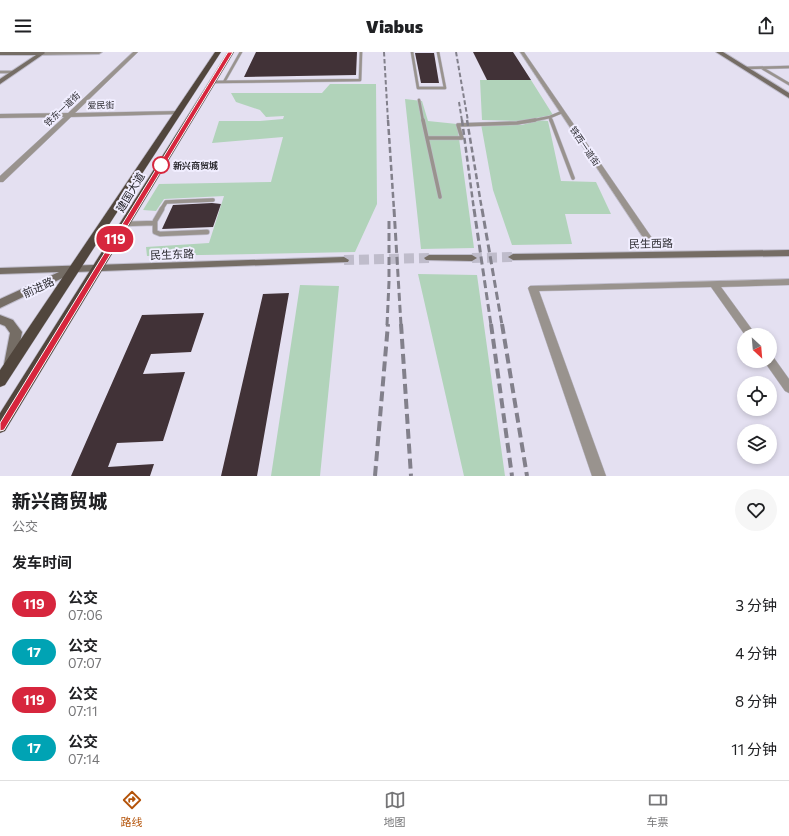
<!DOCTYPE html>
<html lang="zh">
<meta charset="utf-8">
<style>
body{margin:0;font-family:Commissioner,"Noto Sans SC",sans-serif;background:#f6f6f6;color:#202124;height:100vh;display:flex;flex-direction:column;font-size:15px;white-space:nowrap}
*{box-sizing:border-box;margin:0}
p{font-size:13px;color:#757577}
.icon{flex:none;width:22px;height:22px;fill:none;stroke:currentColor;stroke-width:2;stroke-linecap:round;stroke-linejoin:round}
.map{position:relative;height:424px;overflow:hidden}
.sheet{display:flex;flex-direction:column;background:#fff;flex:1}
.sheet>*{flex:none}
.badge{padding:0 8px;border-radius:13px;font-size:14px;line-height:26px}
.needle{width:26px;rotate:154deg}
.buttons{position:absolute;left:737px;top:276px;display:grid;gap:8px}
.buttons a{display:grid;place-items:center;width:40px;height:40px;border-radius:50%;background:#fff;box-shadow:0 2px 6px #0003;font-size:20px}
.map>.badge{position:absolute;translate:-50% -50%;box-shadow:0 0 0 2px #fff}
h2{padding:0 12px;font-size:15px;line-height:36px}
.round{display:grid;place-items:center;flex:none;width:42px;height:42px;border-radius:21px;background:#f6f6f6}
.overview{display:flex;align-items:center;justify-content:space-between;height:68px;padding:0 12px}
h1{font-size:19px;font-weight:800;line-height:30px}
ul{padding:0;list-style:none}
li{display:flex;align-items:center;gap:12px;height:48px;padding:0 12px}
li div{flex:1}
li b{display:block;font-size:15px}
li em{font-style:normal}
li .badge{min-width:44px;font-weight:700;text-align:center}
header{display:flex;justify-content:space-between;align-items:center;height:52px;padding:0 12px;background:#fff;font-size:18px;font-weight:800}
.dock{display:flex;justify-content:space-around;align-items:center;height:56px;border-top:1px solid #e0e0e0;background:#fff;font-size:11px;color:#757577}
.dock a{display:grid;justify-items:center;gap:2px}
.dock .current{color:#b45309}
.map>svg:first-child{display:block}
.green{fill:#b1d3ba}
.building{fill:#413237}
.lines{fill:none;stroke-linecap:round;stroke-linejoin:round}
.secondary-tunnel{stroke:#bfbccb;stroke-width:10;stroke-dasharray:10 5;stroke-linecap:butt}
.service-far2-casing{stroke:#bfbccb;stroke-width:3.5}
.service-far1-casing{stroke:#bfbccb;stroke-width:4.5}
.service-casing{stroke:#bfbccb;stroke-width:6}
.minor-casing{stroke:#bfbccb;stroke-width:1}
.tertiary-casing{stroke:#bfbccb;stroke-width:2}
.secondary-casing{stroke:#bfbccb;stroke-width:2}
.trunk-casing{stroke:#bfbccb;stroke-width:1}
.service-far2{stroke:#99938e;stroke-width:2.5}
.service-far1{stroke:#99938e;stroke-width:3.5}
.service{stroke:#99938e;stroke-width:4.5}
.minor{fill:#99938e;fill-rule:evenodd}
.tertiary{fill:#99938e;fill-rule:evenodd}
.secondary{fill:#756d65;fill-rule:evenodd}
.trunk{fill:#51463d;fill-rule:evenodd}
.rail-far3{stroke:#82808b;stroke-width:2;stroke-dasharray:4.5 2.5;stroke-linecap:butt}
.rail-far2{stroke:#82808b;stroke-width:2.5;stroke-dasharray:6 3;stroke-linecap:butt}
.rail-far1{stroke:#82808b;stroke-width:3;stroke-dasharray:8 4;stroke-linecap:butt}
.rail{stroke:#82808b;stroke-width:4;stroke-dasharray:10 5;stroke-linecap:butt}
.line{fill:#d7263d;stroke:#fff}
.stop-dot{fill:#fff;stroke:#d7263d;stroke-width:2}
.labels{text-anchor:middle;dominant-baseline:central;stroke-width:4;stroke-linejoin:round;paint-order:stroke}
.far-street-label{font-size:9px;fill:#2c2b31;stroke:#f1eeff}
.far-stop-label{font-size:9px;font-weight:bold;fill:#2c2b31;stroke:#f1eeff;text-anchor:start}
.street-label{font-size:11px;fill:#2c2b31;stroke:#f1eeff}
</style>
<header><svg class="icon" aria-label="menu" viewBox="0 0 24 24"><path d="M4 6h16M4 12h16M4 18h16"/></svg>Viabus<svg class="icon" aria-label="share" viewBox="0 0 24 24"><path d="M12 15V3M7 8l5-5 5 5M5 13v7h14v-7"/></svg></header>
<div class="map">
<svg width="789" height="424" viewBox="0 0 789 424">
<rect width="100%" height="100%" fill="#e4e0f1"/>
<path class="green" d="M480,28H531L553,63L520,69L482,68Z
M330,32H376L377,152L355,200L147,204L146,195L209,191L224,144L164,147L156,159L143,158L159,132L271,130L283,85L212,91L219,69H260L283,67L284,64L266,65L260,58L236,50L231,41H322Z
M405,47L422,49L428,69L457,72L474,196L421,197Z
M538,68L548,69L561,129L596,130L611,162H565L572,192L512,193L493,138L481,72L522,73Z
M418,222L477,223L505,424H464Z
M300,233L339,234L320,424H271Z"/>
<path class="building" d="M256,0H357L356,23L244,25Z
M473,0H513L531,28H487Z
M415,1H434L439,31H421Z
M212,151L221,152L213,175L162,177L173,153Z
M289,241L257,424H221L263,242Z
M204,261L191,300L151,302L143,322L185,320L163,389L117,391L108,415L154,412L150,424H71L142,263Z"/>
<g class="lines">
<path class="secondary-tunnel" d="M472,206L513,205
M344,208L429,206"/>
<defs>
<path id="service-far2" d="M412,0L418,36H445L438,0
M746,16L789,15
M762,16L789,32
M0,20H15
M212,30L360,28L361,0
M224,30L241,0
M419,48L423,69
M530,69L550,65
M551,69L550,65L562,60"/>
<path id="service-far1" d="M423,68L440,145
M551,68L573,126
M428,86H462L458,73L517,71L535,68
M161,158L166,150L213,148"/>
<path id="service" d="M162,157L155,169V180L160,182L207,180
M125,172L154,171"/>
<path id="minor" d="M133,0H138L75,61L178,59L181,61L180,62L71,65L3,130H0V124L64,65L0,66V62L68,61Z
M520,0H524L652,186L653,188L652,190H646Z
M789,227V233L721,235L756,283H745L711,235L539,239L606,424H592L528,236L530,234Z
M770,305L774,306L789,327V341L785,339L766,312L765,309H770Z"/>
<path id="tertiary" d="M40,0H102L99,2L42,3Z"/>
<path id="secondary" d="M0,0H44L45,1L0,32V27L36,3H0Z
M716,0H723L789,41V46Z
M789,198V204L513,208L508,205L513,202Z
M429,203H472L477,206L472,209L426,208L424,206Z
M344,205L349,208L348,210L75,220L0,256V247L59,220L0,222V216Z
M0,263L13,268L22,280L16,312L14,316L10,317L6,316L4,312L10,281L5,274L0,272Z"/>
<path id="trunk" d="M215,0H221L5,333L0,335V318Z
M228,0H234L5,379L0,381V361Z"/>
</defs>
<use href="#service-far2" class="service-far2-casing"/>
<use href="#service-far1" class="service-far1-casing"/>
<use href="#service" class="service-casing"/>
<use href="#minor" class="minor-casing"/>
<use href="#tertiary" class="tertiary-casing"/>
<use href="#secondary" class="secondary-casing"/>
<use href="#trunk" class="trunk-casing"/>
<use href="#service-far2" class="service-far2"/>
<use href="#service-far1" class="service-far1"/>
<use href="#service" class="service"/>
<use href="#minor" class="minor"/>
<use href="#tertiary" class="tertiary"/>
<use href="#secondary" class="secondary"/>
<use href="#trunk" class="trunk"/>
<path class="rail-far3" d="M384,0L388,69
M456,0L468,69
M459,50L462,69"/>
<path class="rail-far2" d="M388,68L394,158
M462,68L474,158
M467,68L482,158"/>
<path class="rail-far1" d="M394,157L401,273
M474,157L491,273
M482,157L502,273
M387,273L389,230V165"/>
<path class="rail" d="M401,272L411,424
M491,272L512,424
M502,272L527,424
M375,424L388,272"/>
</g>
<path class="line" d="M228,0H233L4,378L0,379V371Z"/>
<circle class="stop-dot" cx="161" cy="113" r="8"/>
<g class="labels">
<g class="far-street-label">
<text transform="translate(101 53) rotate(-1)">爱民街</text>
<text transform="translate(62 57) rotate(-43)">铁东一道街</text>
<text transform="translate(585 94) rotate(56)">铁西一道街</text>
</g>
<g class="far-stop-label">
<text x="173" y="113">新兴商贸城</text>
</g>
<g class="street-label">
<text transform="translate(130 140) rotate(-59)">建国大道</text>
<text transform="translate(651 191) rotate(-1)">民生西路</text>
<text transform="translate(172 202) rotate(-2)">民生东路</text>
<text transform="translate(38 235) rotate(-25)">前进路</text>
</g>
</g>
</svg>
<div class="buttons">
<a><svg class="needle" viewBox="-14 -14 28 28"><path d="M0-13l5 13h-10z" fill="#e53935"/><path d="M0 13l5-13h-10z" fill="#757577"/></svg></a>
<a><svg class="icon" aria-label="locate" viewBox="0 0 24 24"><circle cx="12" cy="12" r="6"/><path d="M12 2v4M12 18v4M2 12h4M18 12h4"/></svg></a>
<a><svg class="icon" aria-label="layers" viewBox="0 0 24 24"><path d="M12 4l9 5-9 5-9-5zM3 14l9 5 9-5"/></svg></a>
</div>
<b class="badge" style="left:115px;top:187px;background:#d7263d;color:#fff">119</b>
</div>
<section class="sheet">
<div class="overview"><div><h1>新兴商贸城</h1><p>公交</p></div><a class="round"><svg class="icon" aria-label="heart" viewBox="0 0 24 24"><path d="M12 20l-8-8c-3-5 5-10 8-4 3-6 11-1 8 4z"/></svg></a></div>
<h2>发车时间</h2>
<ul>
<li><span class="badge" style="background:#d7263d;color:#fff">119</span><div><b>公交</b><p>07:06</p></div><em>3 分钟</em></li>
<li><span class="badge" style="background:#00a3b4;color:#fff">17</span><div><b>公交</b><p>07:07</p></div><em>4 分钟</em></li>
<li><span class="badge" style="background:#d7263d;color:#fff">119</span><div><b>公交</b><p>07:11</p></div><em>8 分钟</em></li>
<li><span class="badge" style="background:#00a3b4;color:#fff">17</span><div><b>公交</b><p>07:14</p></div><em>11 分钟</em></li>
</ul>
</section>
<nav class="dock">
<a class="current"><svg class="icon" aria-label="directions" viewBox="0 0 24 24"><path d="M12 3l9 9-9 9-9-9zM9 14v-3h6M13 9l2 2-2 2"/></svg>路线</a>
<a><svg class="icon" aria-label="map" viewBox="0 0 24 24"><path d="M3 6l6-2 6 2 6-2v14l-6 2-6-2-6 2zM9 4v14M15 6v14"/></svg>地图</a>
<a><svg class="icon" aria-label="tickets" viewBox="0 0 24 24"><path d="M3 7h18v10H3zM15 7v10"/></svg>车票</a>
</nav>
